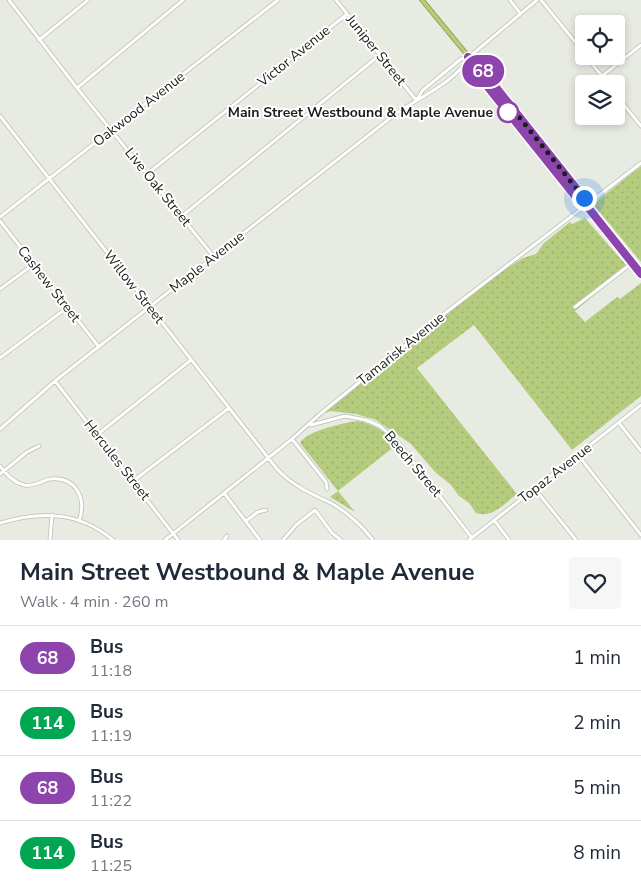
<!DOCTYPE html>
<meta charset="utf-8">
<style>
body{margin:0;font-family:"Nunito Sans",sans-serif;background:#f6f6f7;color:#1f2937;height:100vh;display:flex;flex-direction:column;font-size:19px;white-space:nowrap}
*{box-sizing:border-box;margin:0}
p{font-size:16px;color:#747a83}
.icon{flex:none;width:28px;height:28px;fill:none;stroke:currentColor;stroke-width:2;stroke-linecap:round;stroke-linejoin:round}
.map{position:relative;height:540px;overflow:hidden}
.drawer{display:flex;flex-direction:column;background:#fff;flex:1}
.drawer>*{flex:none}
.badge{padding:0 10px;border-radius:16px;font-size:18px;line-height:32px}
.controls{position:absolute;left:575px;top:15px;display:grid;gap:10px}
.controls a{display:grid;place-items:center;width:50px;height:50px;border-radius:5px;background:#fff;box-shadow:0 2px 8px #0003;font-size:25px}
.you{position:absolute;width:25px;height:25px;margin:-12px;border:4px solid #fff;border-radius:50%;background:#1a73e8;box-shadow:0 0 0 8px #1a73e833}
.map>.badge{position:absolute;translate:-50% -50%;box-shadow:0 0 0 2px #fff}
.round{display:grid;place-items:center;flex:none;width:52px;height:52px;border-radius:5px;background:#f6f6f7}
.overview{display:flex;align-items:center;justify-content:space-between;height:85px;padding:0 20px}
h1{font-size:24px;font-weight:700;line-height:38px}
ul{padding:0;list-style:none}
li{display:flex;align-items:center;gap:15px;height:65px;padding:0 20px;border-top:1px solid #e0e1e3}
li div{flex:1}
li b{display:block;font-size:19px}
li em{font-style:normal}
li .badge{min-width:55px;font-weight:700;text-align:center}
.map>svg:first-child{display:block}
.grass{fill:url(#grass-dots)}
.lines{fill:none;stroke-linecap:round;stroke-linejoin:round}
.minor-casing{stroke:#babdb4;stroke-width:4.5}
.major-casing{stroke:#64781a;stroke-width:5}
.minor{stroke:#fff;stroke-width:3}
.major{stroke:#b9cb76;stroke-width:4}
.line-casing{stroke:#fff;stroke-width:11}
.line{stroke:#8e44ad;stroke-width:8}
.walk{stroke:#1c1e1a;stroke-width:5;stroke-dasharray:0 9}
.stop-dot{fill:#fff;stroke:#8e44ad;stroke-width:2.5}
.labels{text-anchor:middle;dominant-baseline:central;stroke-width:4;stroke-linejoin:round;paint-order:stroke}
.street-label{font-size:14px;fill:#1c1e1a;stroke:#fff}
.stop-label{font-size:14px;font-weight:bold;fill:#1c1e1a;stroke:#fff;text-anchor:end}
</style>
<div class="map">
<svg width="641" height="540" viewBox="0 0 641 540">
<defs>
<pattern id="grass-dots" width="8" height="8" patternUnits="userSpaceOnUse" patternTransform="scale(1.25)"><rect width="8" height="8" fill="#b5cc7f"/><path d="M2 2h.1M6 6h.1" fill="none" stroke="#9baf6d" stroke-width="1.8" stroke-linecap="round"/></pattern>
</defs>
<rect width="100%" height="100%" fill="#e8ebe1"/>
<path class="grass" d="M641,166V262L593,204Z
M585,218L626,265L606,281L608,284L575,311L585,322L617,297L620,299L641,283V396L572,450L474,325L417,368L517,494C505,503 492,519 476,513L469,503L459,496L451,485L435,472L411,444L376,420L356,414L331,411L321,414L498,274L523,258L536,254L544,243L570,222L572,224Z
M357,421C374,424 386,431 395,446L338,491L355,512L330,497L338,491L300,443C306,431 344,423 357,421Z"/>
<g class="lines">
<defs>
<path id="minor" d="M9,0L77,88L214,257
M336,0L416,100
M510,0L520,13
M541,0L584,53
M39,40L88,0
M586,56L608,84
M602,76L641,45
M77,88L183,0
M616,95L641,126
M417,99L423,90L461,59L469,57L537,0
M0,116L277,469C292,485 309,493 329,502C346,511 361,525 373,540
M147,174L347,14
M182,216L381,54
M0,217L278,0
M0,221L99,347
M0,289L34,264
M575,307L632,263
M0,358L68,307
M55,381L178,540
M619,423L641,451
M311,425L345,416L366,420L380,426L399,443L472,538
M0,429L55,381L398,112C419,98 458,80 469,57
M98,434L191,360
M292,439L326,482L327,489
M578,455L641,535
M0,466C7,475 13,482 24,485C34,487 41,481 50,479C76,476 87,499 79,521
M0,474L27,452L39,446
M133,481L229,408
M535,489L576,540
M224,493L260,540
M494,520L509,540
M246,521L258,512L266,510
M0,523C41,511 78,511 113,540
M50,539L52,515
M165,540L292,439L320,414L440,317L641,163
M224,540L227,536
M283,540L296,525L315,510L332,533L341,540
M469,540L641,405"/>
<path id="major" d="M422,0L469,57L475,61L583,198L586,205L641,274
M469,57L471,66L579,201L586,205"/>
</defs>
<use href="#minor" class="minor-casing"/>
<use href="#major" class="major-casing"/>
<use href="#minor" class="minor"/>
<use href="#major" class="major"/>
</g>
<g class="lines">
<defs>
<path id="line" d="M584,198L475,61L468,57L471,66L579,201L586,205L641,274"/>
</defs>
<use href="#line" class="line-casing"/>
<use href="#line" class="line"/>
<path class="walk" d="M508,112L512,108L584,198"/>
</g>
<circle class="stop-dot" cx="508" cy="112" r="10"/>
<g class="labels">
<g class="street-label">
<text transform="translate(376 50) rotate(51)">Juniper Street</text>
<text transform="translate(294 56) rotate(-39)">Victor Avenue</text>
<text transform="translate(139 109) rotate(-38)">Oakwood Avenue</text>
<text transform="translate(158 187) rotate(51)">Live Oak Street</text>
<text transform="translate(207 262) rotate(-38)">Maple Avenue</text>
<text transform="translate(49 284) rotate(52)">Cashew Street</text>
<text transform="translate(134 287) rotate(52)">Willow Street</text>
<text transform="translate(401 349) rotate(-39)">Tamarisk Avenue</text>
<text transform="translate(117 460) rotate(52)">Hercules Street</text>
<text transform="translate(413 464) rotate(50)">Beech Street</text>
<text transform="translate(555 473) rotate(-38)">Topaz Avenue</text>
</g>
<g class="stop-label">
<text x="493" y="112">Main Street Westbound &amp; Maple Avenue</text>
</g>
</g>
</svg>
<div class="controls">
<a><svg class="icon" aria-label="locate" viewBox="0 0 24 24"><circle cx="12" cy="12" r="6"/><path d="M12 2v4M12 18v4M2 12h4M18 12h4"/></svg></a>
<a><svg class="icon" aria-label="layers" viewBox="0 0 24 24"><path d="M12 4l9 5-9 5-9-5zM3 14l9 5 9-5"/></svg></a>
</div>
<div class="you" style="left:584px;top:198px"></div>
<b class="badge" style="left:483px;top:71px;background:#8e44ad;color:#fff">68</b>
</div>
<section class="drawer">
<div class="overview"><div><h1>Main Street Westbound &amp; Maple Avenue</h1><p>Walk · 4 min · 260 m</p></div><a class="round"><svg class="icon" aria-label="heart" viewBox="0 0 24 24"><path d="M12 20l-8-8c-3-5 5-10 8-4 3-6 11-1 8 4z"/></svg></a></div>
<ul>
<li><span class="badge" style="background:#8e44ad;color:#fff">68</span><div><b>Bus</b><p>11:18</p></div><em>1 min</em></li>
<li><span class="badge" style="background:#00a651;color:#fff">114</span><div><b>Bus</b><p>11:19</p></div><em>2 min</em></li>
<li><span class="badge" style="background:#8e44ad;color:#fff">68</span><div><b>Bus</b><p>11:22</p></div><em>5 min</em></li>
<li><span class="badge" style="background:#00a651;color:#fff">114</span><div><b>Bus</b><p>11:25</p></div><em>8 min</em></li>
</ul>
</section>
